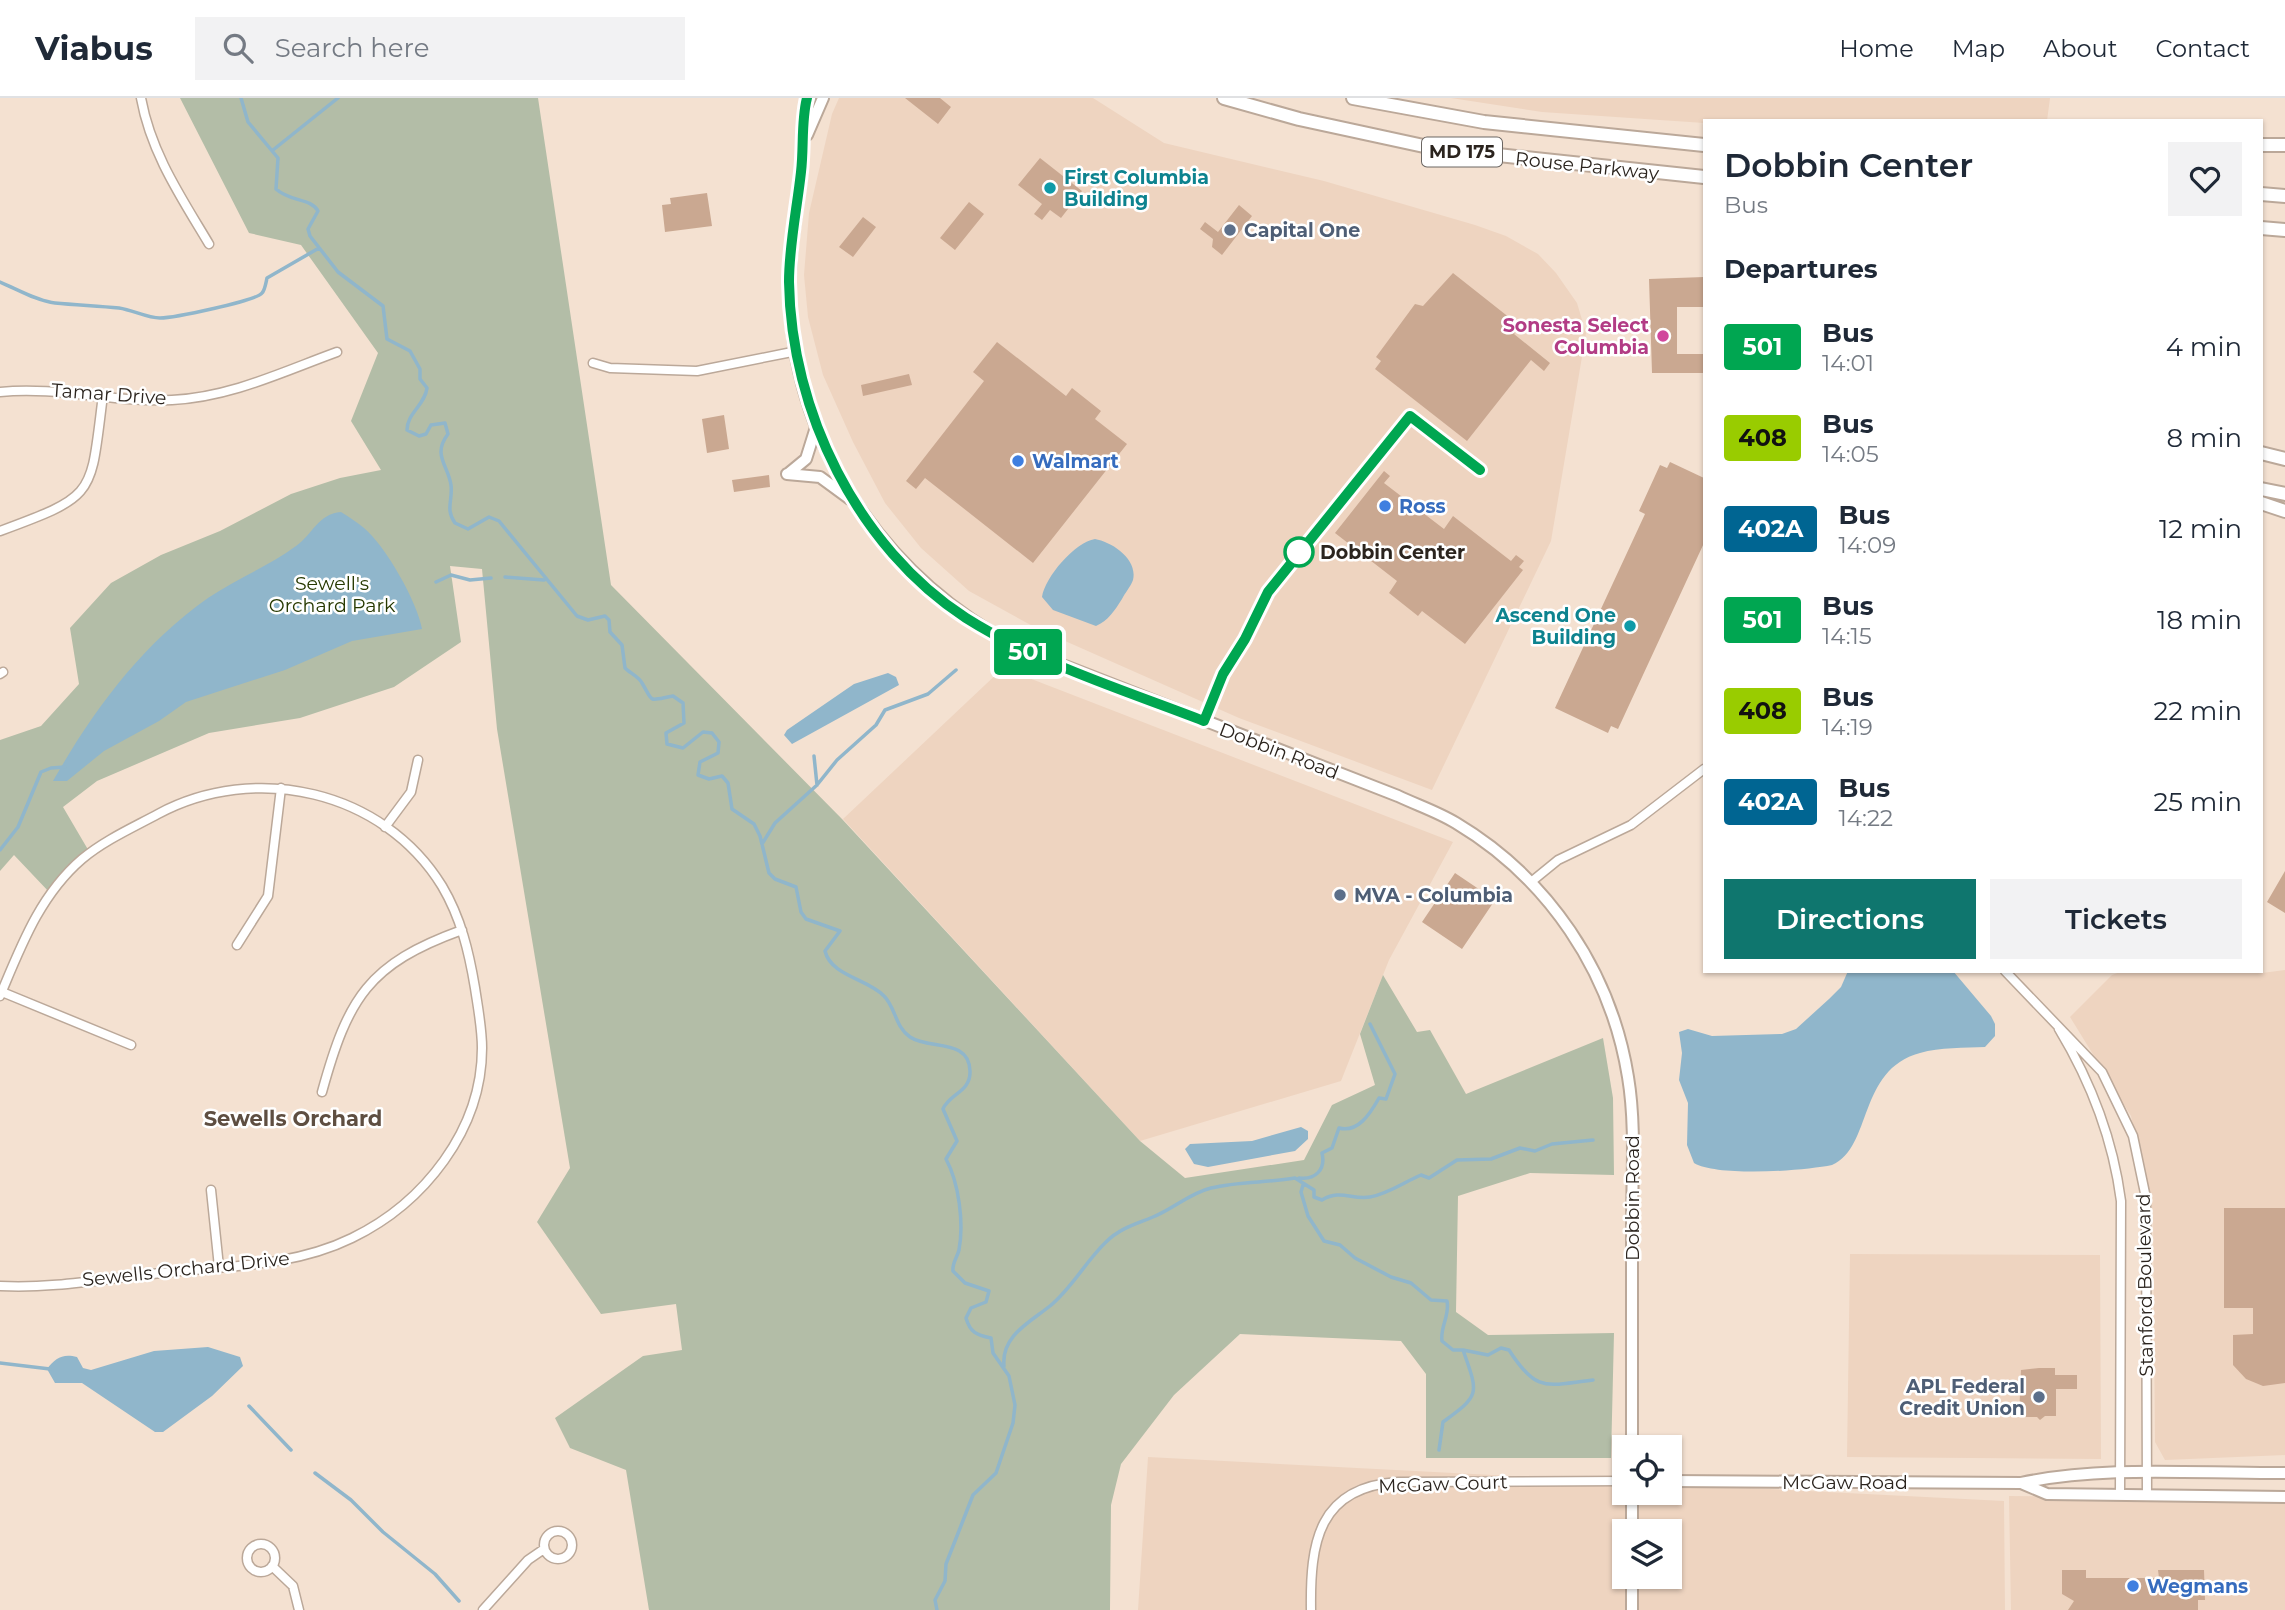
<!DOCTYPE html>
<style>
body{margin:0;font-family:Montserrat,sans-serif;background:#f2f2f3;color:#1f2937;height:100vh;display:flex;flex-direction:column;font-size:26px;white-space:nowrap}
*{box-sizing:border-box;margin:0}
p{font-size:23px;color:#747a83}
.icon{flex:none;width:38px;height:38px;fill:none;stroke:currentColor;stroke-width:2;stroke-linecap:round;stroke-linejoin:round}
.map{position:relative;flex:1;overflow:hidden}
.sheet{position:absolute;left:1703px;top:21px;width:560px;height:854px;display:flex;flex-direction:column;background:#fff;border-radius:0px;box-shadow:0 2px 5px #0004}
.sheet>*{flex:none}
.badge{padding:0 14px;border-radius:5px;font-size:24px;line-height:46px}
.fabs{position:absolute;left:1612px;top:1337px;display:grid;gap:14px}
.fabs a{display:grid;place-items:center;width:70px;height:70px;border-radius:0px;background:#fff;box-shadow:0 2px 5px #0004;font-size:35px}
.map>.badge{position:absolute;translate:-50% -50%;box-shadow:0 0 0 4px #fff}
h2{padding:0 21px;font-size:26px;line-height:63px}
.round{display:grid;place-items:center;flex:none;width:74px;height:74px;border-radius:0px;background:#f2f2f3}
.head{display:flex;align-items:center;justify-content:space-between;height:119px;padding:0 21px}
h1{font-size:33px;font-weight:600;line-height:52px}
.action{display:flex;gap:14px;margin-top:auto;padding:14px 21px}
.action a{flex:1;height:80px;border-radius:0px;background:#0f766e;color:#fff;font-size:28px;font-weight:600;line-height:80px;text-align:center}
.action a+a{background:#f2f2f3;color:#1f2937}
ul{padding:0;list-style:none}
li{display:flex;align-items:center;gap:21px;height:91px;padding:0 21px}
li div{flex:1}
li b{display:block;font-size:26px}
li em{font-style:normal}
li .badge{min-width:77px;font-weight:700;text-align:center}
header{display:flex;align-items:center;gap:42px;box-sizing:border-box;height:98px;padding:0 35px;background:#fff;border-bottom:2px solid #e0e1e3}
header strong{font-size:33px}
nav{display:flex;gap:38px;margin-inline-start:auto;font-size:24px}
.search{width:490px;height:63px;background:#f2f2f3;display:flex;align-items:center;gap:18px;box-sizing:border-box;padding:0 24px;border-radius:0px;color:#747a83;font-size:26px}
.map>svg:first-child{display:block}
.built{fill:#eed4c0;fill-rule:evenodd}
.green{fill:#b3bda7}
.water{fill:#90b6cb}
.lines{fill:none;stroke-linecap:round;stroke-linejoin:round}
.stream{stroke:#90b6cb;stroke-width:3.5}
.building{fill:#caa891}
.minor-casing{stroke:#bba899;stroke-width:11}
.tertiary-casing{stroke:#bba899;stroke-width:14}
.primary-casing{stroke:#bba899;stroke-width:16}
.minor{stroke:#fff;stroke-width:8}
.tertiary{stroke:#fff;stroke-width:10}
.primary{stroke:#fff;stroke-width:12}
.line-casing{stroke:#fff;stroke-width:16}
.line{stroke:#00a651;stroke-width:10}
.culture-dot{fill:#0f9aa8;stroke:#fff;stroke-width:2.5}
.service-dot{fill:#5c6f8a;stroke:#fff;stroke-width:2.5}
.hotel-dot{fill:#d1479c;stroke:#fff;stroke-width:2.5}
.shop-dot{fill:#3f7fe0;stroke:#fff;stroke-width:2.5}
.stop-dot{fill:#fff;stroke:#00a651;stroke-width:3.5}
.labels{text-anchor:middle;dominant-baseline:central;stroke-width:5;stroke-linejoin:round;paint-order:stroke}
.shield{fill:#fff;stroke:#6b6662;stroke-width:2}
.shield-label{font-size:18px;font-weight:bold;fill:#2b241e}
.street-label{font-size:19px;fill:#2b241e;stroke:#fff}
.culture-label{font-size:19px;font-weight:bold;fill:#0d838f;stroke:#fff;text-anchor:start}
.service-label{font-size:19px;font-weight:bold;fill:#4e5e75;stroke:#fff;text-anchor:start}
.hotel-label{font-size:19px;font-weight:bold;fill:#b23c85;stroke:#fff;text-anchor:end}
.shop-label{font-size:19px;font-weight:bold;fill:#366cbe;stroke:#fff;text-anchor:start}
.stop-label{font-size:19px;font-weight:bold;fill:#2b241e;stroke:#fff;text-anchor:start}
.park-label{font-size:19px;fill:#273901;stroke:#fff}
.neighbourhood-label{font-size:21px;font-weight:bold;fill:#5e4e41;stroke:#fff}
</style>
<header>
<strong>Viabus</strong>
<div class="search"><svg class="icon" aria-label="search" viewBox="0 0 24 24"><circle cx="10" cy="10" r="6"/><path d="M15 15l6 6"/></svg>Search here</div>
<nav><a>Home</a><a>Map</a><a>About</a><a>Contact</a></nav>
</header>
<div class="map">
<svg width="2285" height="1512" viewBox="0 0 2285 1512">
<rect width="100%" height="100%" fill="#f4e1d1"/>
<path class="built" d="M839,0H1093L1164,45L1324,83L1475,127L1506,138L1538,156L1556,175L1577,205L1586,235L1551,443L1432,692L1239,620L1038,531L969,493L921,450L885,405L853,344L823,277L808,219L804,177L809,115L832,16Z
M1451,0H2050L2047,23L1704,25L1542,14Z
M1003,570L1453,744L1389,862L1341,983L1140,1043L843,721Z
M2285,872V1357L2165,1362L2155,1344L2153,1116L2131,1018L2070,919L2112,877L2123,873L2262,875Z
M1850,1156L2100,1157L2101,1361L1847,1359Z
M1148,1359L1624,1384V1395H1670V1386L2004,1403L2005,1512H1138ZM1624,1433H1670V1479H1624Z
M2009,1398L2285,1402V1512H2011Z"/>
<path class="green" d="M180,0H538L611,487L842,721L1140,1043L1185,1080L1304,1062L1332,1007L1375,987L1360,936L1383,877L1417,934L1430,932L1466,996L1603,940L1613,1000L1614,1077L1530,1075L1458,1098L1456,1214L1488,1237L1614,1235L1611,1360H1426V1276L1401,1243L1240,1236L1174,1297L1121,1366L1111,1407L1110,1512H649L626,1372L570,1350L555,1320L643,1258L682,1252L676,1206L601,1216L537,1124L570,1070L497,631L482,471L450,468L461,544L394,589L300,620L209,635L97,683L63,709L90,755L50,795L14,757L0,773V642L41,628L79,586L70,530L111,485L161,457L220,433L291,396L340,380L381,372L351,323L378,255L301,147L249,135Z"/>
<path class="water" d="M341,414C349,419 357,424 364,430C385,447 418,505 422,531L352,543L285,572L186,604L159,623L104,653L67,683H53C93,613 141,547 208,500C236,481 269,468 296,448C313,436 318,416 341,414Z
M1095,441C1112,444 1138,461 1133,482C1131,488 1125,495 1122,501C1115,512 1108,523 1096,528L1053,512L1042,499C1045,479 1075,444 1095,441Z
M888,575L896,579L899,587L792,646L784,637L787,632L854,586Z
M1848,873H1953L1991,918L1995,926V938L1985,949C1965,950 1940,949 1920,955C1857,972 1873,1049 1832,1067C1803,1073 1718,1079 1694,1065L1687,1047L1688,1005L1679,982L1682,955L1679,934L1688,931L1712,938L1782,936L1796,931L1829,901L1841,889Z
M1301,1029L1308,1033V1041L1295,1053L1208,1069L1194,1066L1185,1051L1190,1046L1252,1043Z
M208,1249L240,1259L243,1268L212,1298L163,1334H155L82,1285H55L47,1271C55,1260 63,1255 77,1259L83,1270L91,1272L154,1253Z"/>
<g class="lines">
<path class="stream" d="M241,0L248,24L278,60L276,91C290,104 311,100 318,113L308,131L310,138L338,174L383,208L387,241L410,253L420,271V281L427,290C425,307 407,315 407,332L419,338L426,336L431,327L445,325L448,336C432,357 448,367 451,387C453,402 445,411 455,425L468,431L489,419L499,423L577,518L588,522L605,518L609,522L610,534L622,547L625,570C630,575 639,579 642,585C654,605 647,603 673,598L683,605L684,625L666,635L667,646L683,650L703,634L712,635L719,644L718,655L700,664L698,677L709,681L722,678L728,685L732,711L754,726L760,738L769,775L775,781L796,789L801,814L806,821L840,833L825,853C831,878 868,881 884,898C896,910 895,929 910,939C929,952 969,940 970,973C971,994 949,996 943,1011L957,1043L946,1061C959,1085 964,1125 959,1152C957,1160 952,1165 953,1173L965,1185L989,1193L986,1204L971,1210L966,1220C970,1234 976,1237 991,1240L993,1255L1009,1278L1015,1307L1013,1325L996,1375L973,1397L946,1466L945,1483L935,1502L937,1512
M273,52L338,0
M0,184C17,191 37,203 55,205C76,207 98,208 119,210C133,212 147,220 160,220C173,220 256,203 262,195C265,192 266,184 267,180L319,150
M505,479L544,482
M436,484L451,477L470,482L491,480
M814,658L817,687
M762,746L775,725L817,687L837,662L876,627L885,612L928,596L956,572
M0,752L18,729L41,674L51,670L65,669
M1299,1080C1315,1082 1326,1072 1322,1055L1332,1050L1339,1030C1358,1035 1370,1016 1379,1000L1386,1001L1395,976L1370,926
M1303,1087L1301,1094L1308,1118L1324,1143L1340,1147L1355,1160L1391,1179L1411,1185L1431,1202L1447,1203C1450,1218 1440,1228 1442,1243L1453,1252H1463C1479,1297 1480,1297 1443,1324L1439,1352
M1463,1252L1488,1257L1501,1250L1509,1252C1537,1296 1547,1287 1593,1282
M0,1265L50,1271
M1004,1268C1001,1238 1030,1224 1050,1208C1072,1190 1086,1163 1106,1144C1120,1130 1136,1126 1153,1119C1173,1111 1190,1095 1211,1090C1239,1083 1267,1085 1295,1080L1314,1092V1099L1322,1102C1340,1091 1352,1102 1370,1099C1388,1096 1404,1084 1421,1077L1429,1080L1457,1062L1491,1061L1520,1050L1535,1053L1552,1046L1593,1042
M249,1308L291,1352
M315,1375L351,1402L383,1434L435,1476L459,1503"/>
</g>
<path class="building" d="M905,0H940L951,9L938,26Z
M1040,60L1082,93L1061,120L1050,112L1042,122L1034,116L1042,106L1018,87Z
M707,95L712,128L665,134L662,107L671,106L670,100Z
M969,104L984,116L955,152L940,140Z
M1239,107L1252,118L1222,157L1212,149L1213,141L1200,131L1205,124L1218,134Z
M863,119L876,129L853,159L839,149Z
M1453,175L1520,228L1514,236L1550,265L1544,273L1531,262L1467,343L1375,271L1381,263L1376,259L1415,206L1423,208Z
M1704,179V209H1677V256H1704V275H1652L1649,181Z
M997,244L1066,298L1072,290L1101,313L1095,321L1127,346L1033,465L925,380L916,391L906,383L984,283L973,274Z
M909,276L912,287L863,298L861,287Z
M724,317L729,351L707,355L702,321Z
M1670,364L1704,380V445L1618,631L1611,628L1608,635L1555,610L1645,416L1639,413L1660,367L1667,370Z
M1384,373L1390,378L1384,385L1444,431L1453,418L1511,463L1516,457L1524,463L1519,469L1523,472L1465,546L1422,513L1418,518L1389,495L1397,483L1335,435Z
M769,377L770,389L734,394L732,382Z
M2285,773V815L2267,804Z
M1455,775L1495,802L1462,851L1422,824Z
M2224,1110H2285V1285L2263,1288L2246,1281L2233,1267V1237L2253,1236V1210H2224Z
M2039,1270H2055V1277H2077V1291H2056V1318H2045L2040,1322L2037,1319H2019L2021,1272Z
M2062,1472H2086V1480H2159L2158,1472H2204L2205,1502H2198V1512H2068L2074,1503L2062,1496Z"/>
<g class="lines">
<defs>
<path id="minor" d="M141,0C151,55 181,99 209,146
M593,265L610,270L697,273L797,253
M0,294C58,288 114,305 172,302C231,299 282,274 337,254
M0,433C98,397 90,398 103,297
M0,576L3,574
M385,729L411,694L418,662
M1531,784L1558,762L1631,727L1704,671
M237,847L268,798L281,690
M2005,873L2102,974L2133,1038L2146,1100L2147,1398
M2,894L131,947
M0,898C21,848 40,797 82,761C105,742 132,730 158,716C255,664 383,692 442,788C461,820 469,854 475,890C478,910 482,930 482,950C482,1032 424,1105 352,1140C293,1169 225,1168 161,1175C108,1180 53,1191 0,1188
M2059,931C2091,984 2113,1042 2121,1103L2120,1397
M322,994C348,900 368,866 462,832
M211,1092L219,1169
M544 1447a14 14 0 1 1 28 0a14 14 0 1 1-28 0Z
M247 1460a14 14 0 1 1 28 0a14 14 0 1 1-28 0Z
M272,1468L293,1488L299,1512
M483,1512L528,1462L544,1451
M1311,1512C1310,1445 1318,1389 1398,1384L1624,1383"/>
<path id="tertiary" d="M807,0C801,24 804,54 801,79C795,122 788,163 790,207C798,356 889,482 1019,550L1398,698C1417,707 1438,714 1456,725C1548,780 1611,873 1628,979C1636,1027 1632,1078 1632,1127C1632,1201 1632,1275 1632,1349
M807,37L823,0
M789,375L806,361L817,326
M787,376L820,379L850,401
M1670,1383L2021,1385C2106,1367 2198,1376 2285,1375
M2021,1385L2047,1396L2285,1399
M1632,1433V1395
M1632,1512V1479"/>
<path id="primary" d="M1224,0L1299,21L1433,50L1704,79
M1353,0L1484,24L1704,47
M2261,47H2285
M2261,96L2285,98
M2261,130L2285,132
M2261,355L2285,361
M2261,391L2285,396
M2261,405L2285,413"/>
</defs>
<use href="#minor" class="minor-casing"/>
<use href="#tertiary" class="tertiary-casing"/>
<use href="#primary" class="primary-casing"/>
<use href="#minor" class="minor"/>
<use href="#tertiary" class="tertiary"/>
<use href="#primary" class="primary"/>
</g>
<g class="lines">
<defs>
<path id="line" d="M807,0C801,23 804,49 801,74C797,111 789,147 789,184C791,313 857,449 966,520C1039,566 1124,592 1204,623L1223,576L1245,541L1268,494L1410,318L1480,372"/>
</defs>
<use href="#line" class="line-casing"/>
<use href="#line" class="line"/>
</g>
<g class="culture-dot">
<circle cx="1050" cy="90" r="7"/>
<circle cx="1630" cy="528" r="7"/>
</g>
<g class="service-dot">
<circle cx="1230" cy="132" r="7"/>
<circle cx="1340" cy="797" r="7"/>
<circle cx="2039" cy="1299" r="7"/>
</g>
<circle class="hotel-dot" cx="1663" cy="238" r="7"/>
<g class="shop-dot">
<circle cx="1018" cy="363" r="7"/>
<circle cx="1385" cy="408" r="7"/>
<circle cx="2133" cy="1488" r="7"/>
</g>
<circle class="stop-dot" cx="1299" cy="454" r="14"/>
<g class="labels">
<rect class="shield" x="1422" y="39.5" width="80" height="29" rx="5"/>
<g class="shield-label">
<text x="1462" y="54">MD 175</text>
</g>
<g class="street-label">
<text transform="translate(1587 68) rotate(6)">Rouse Parkway</text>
<text transform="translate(109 296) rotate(4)">Tamar Drive</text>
<text transform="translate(1279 653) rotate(21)">Dobbin Road</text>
<text transform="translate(1632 1100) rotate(-90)">Dobbin Road</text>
<text transform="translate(186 1171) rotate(-6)">Sewells Orchard Drive</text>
<text transform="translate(2145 1187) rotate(-91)">Stanford Boulevard</text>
<text x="1845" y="1384">McGaw Road</text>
<text transform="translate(1443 1386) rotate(-2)">McGaw Court</text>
</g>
<g class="culture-label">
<text x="1064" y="79">First Columbia<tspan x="1064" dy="22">Building</tspan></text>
<text x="1616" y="517" text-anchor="end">Ascend One<tspan x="1616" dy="22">Building</tspan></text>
</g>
<g class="service-label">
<text x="1244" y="132">Capital One</text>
<text x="1354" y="797">MVA - Columbia</text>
<text x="2025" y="1288" text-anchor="end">APL Federal<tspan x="2025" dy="22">Credit Union</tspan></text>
</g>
<g class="hotel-label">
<text x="1649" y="227">Sonesta Select<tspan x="1649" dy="22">Columbia</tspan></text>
</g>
<g class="shop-label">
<text x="1032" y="363">Walmart</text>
<text x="1399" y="408">Ross</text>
<text x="2147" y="1488">Wegmans</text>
</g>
<g class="stop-label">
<text x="1320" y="454">Dobbin Center</text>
</g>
<g class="park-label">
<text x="332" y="485">Sewell's<tspan x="332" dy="22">Orchard Park</tspan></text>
</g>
<g class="neighbourhood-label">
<text x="293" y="1020">Sewells Orchard</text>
</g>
</g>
</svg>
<div class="fabs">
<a><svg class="icon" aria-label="locate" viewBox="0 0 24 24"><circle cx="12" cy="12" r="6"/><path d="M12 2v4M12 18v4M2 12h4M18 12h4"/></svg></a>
<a><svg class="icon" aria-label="layers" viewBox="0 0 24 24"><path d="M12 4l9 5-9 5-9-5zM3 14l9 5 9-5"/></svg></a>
</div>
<b class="badge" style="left:1028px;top:554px;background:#00a651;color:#fff">501</b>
<section class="sheet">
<div class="head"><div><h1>Dobbin Center</h1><p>Bus</p></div><a class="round"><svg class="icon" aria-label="heart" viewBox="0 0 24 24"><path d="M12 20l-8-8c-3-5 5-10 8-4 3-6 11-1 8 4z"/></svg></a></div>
<h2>Departures</h2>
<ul>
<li><span class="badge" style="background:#00a651;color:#fff">501</span><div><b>Bus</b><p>14:01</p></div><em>4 min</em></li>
<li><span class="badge" style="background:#9c0;color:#111">408</span><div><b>Bus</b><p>14:05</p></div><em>8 min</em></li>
<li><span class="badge" style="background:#006592;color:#fff">402A</span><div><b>Bus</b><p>14:09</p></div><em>12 min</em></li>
<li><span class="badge" style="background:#00a651;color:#fff">501</span><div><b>Bus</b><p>14:15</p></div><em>18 min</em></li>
<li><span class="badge" style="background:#9c0;color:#111">408</span><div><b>Bus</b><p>14:19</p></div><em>22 min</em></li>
<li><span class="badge" style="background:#006592;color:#fff">402A</span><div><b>Bus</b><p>14:22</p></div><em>25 min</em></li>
</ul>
<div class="action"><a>Directions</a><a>Tickets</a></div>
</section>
</div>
